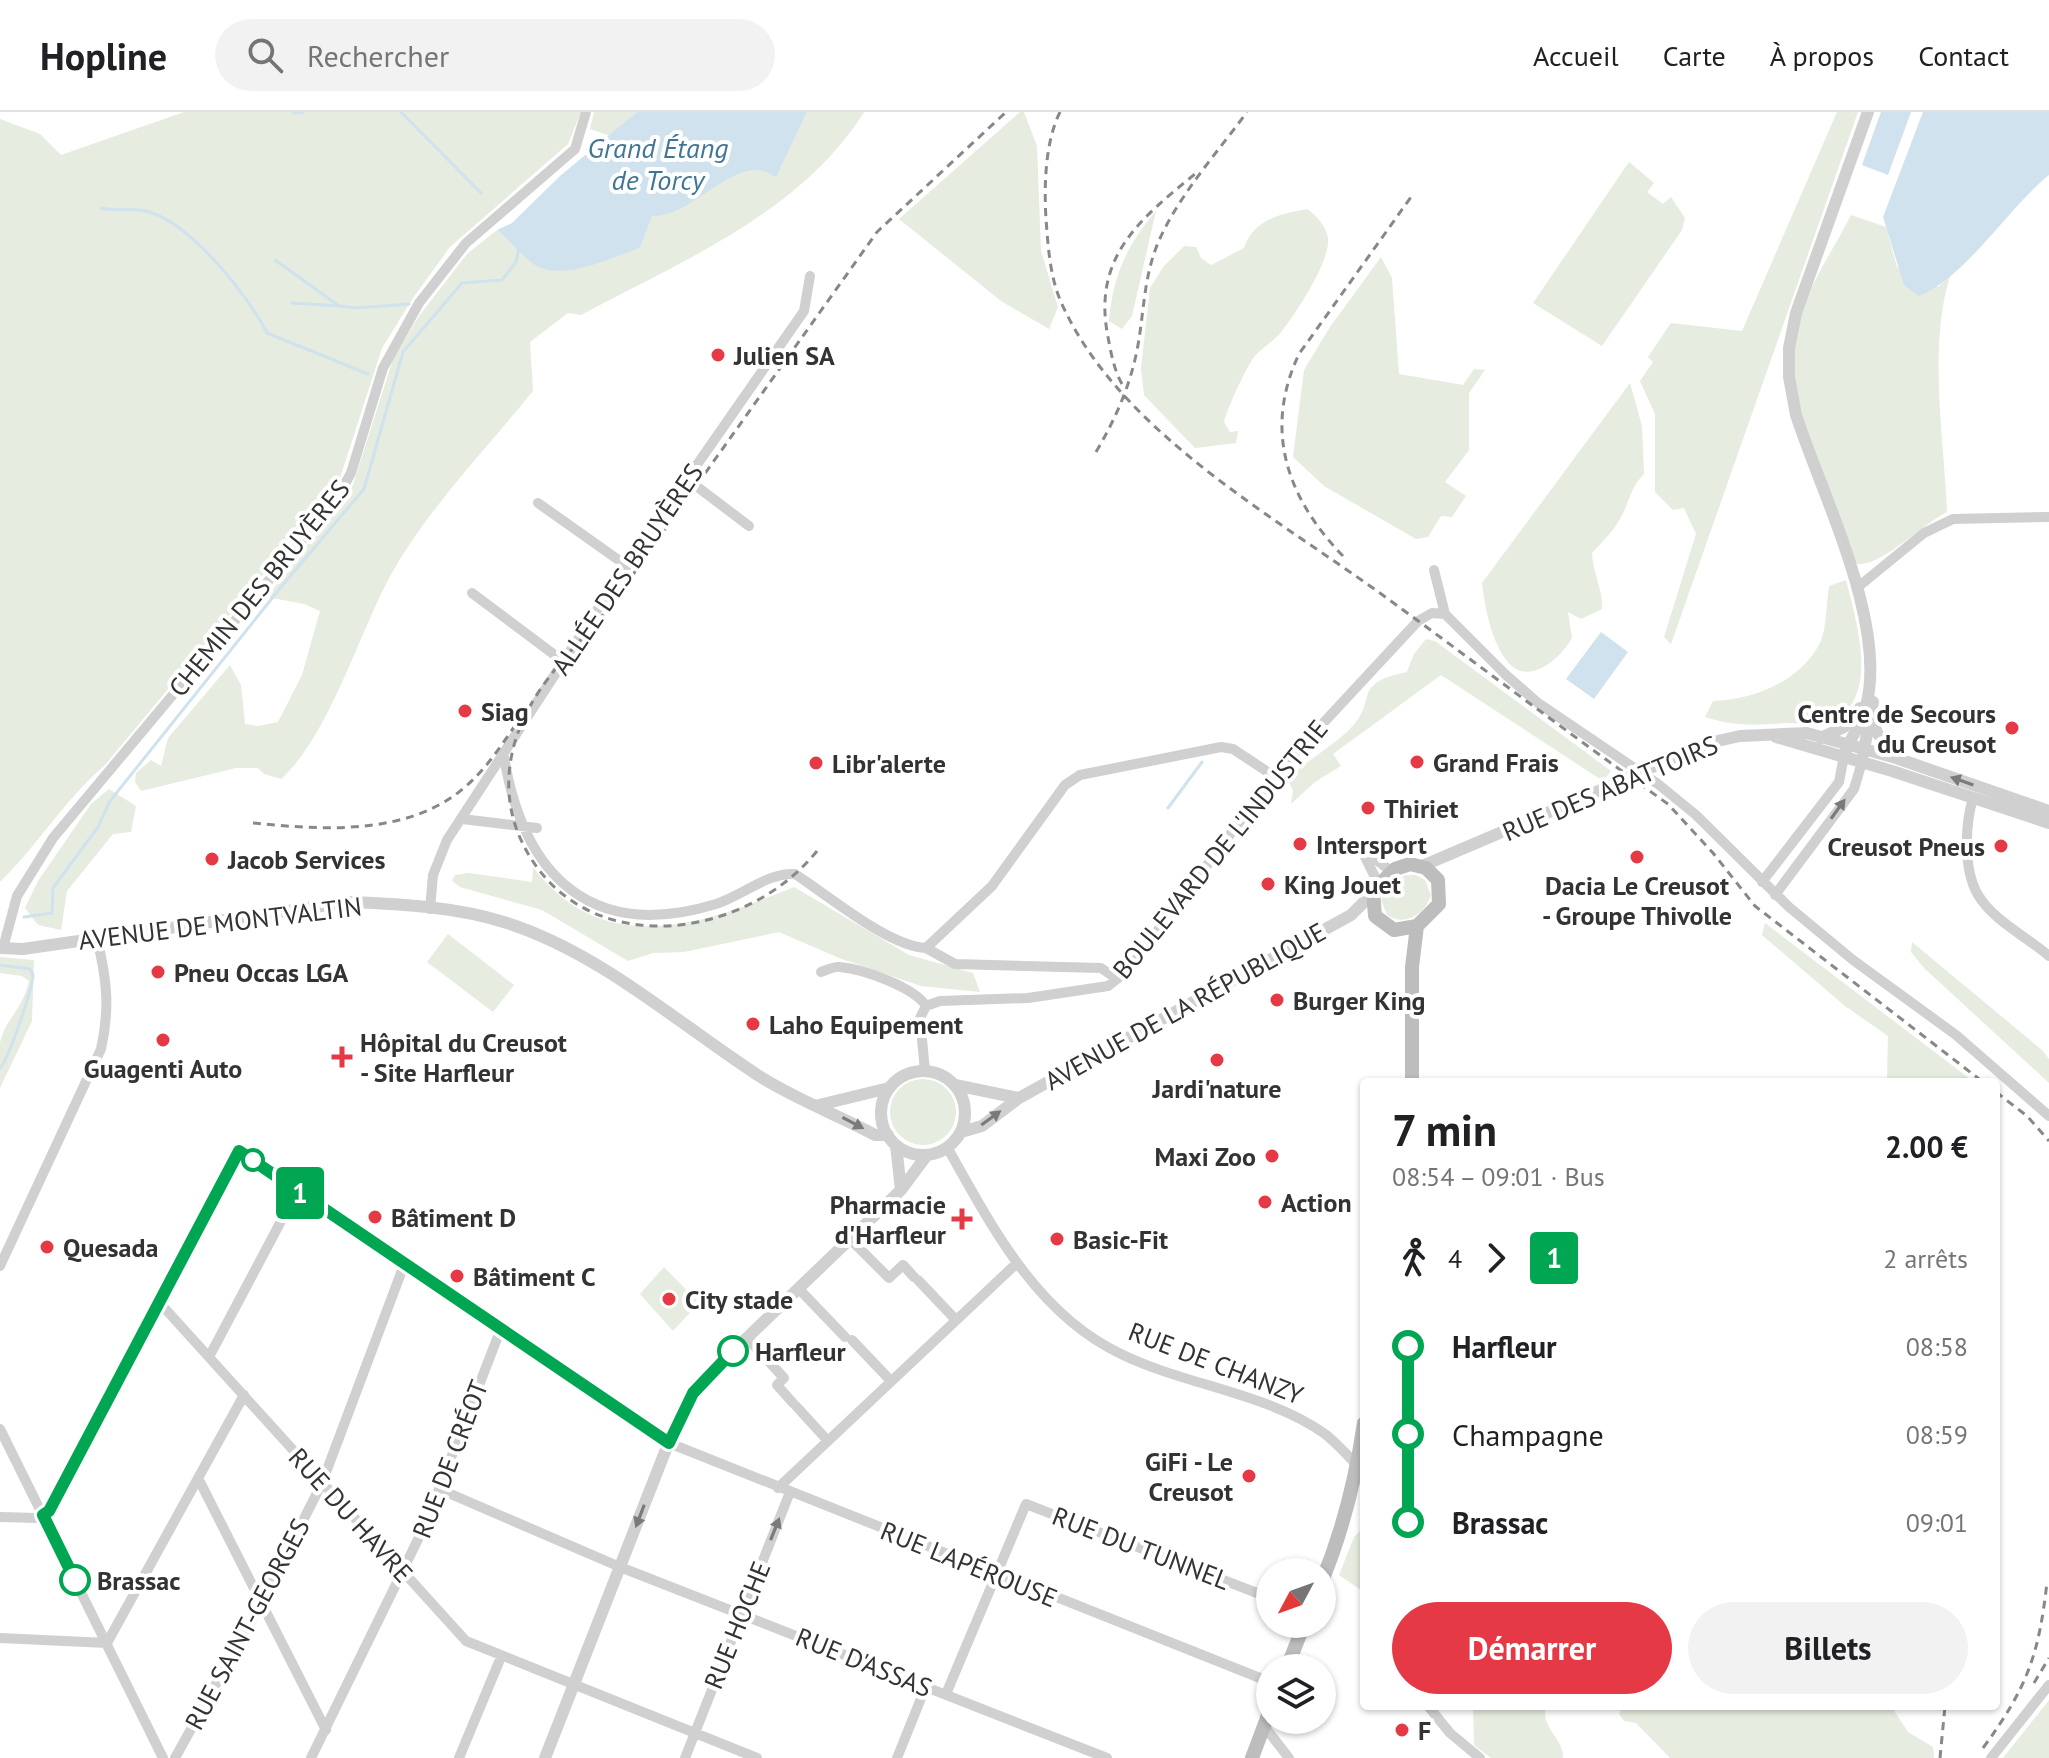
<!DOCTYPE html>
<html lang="fr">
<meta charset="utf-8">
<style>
body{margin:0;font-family:"PT Sans",sans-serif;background:#f2f2f2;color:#202124;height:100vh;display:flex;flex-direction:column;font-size:30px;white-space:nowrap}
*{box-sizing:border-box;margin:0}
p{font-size:26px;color:#757577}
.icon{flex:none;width:44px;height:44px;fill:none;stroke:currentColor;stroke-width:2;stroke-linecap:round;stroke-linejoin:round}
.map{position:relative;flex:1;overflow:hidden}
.side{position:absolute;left:1360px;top:966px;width:640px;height:632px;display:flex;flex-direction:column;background:#fff;border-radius:8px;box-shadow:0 2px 6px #0004}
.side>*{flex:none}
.badge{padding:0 16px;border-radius:6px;font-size:28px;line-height:52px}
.needle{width:52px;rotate:229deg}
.fabs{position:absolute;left:1256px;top:1446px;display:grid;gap:16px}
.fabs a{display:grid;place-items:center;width:80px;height:80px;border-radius:50%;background:#fff;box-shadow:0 2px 6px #0004;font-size:40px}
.map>.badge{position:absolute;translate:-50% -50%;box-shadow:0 0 0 4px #fff}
.legs{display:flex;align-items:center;gap:12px;height:88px;padding:0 32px;font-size:26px}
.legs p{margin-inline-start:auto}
.summary{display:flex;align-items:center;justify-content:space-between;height:136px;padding:0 32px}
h1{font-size:44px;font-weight:800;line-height:60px}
.cta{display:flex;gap:16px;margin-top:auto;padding:16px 32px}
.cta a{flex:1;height:92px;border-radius:48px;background:#e63946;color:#fff;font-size:32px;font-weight:800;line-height:92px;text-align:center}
.cta a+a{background:#f2f2f2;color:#202124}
ul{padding:0 32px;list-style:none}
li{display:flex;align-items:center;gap:28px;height:88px;font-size:30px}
li i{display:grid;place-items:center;width:12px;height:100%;margin:0 10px;background:currentColor}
li i::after{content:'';width:20px;height:20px;margin:-10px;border:6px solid;border-radius:50%;background:#fff}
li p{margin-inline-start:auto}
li:first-child i{background:linear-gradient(#0000 50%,currentColor 0)}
li:last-child i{background:linear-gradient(currentColor 50%,#0000 0)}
header{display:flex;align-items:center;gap:48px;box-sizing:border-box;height:112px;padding:0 40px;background:#fff;border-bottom:2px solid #e0e0e0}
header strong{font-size:38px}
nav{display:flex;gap:44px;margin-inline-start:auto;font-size:28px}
.search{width:560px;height:72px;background:#f2f2f2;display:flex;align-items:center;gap:20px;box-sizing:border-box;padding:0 28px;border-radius:44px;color:#757577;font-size:30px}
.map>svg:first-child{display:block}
.green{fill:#e6ecdf}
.water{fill:#cfe2ee}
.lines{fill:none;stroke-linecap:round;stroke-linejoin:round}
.stream{stroke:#cfe2ee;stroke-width:3}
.minor{stroke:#d0d0d0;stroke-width:10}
.tertiary{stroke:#d0d0d0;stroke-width:12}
.secondary{stroke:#bdbdbd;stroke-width:14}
.rail{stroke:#888;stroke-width:3;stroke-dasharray:8 6;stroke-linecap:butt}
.tertiary-bridge{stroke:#d0d0d0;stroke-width:12}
.oneway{fill:#7a7a7a}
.line-1-casing{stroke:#fff;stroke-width:18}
.line-1{stroke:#00a651;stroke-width:12}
.poi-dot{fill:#e63946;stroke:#fff;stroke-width:3}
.stop-1-dot{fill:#fff;stroke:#00a651;stroke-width:4}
.labels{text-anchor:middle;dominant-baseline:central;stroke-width:8;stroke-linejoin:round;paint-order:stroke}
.poi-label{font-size:26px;font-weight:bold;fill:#333;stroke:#fff;text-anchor:start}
.street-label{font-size:26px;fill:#333;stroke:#fff}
.stop-label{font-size:26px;font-weight:bold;fill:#333;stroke:#fff;text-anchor:start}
.water-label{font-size:28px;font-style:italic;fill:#3f7597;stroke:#fff}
</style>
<header>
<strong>Hopline</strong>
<div class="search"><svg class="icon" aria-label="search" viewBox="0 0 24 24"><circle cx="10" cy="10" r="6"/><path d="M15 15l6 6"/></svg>Rechercher</div>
<nav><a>Accueil</a><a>Carte</a><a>À propos</a><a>Contact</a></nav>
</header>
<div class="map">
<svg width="2049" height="1646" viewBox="0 0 2049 1646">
<rect width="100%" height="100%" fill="#fff"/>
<path class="green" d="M184,0H581L568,32L450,135L413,186L382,236L340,366L315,400L105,653C65,687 38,733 0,770V7L40,22L61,43Z
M594,0H637L610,24L590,17Z
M807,0H864C802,100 682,149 581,203L568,201L530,230L533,279C483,341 422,402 385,474C357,529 326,627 281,667L264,662L258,656H236L141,679L135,670L136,661L151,648L161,654L168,626L230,553L241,573L245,612L258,614L278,610L302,563L320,499L304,492L267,485L353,373L393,247L419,204L467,142L497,118L536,153L579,155L640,136L652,103C696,106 732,38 776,64Z
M1020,0H1024L1037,34L1041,139L1058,195L1049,217L1001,189L899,107Z
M1837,0H1858L1671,532L1664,525L1696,422L1684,396L1673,398L1655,380V302L1640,269L1653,250L1648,245L1671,211L1742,219Z
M1629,50L1654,71L1647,80L1663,92L1671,85L1685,106L1682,118L1602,234L1533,191Z
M1307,97C1316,103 1326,114 1328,126C1331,148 1296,201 1282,219C1274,229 1263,235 1255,244C1247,253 1226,299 1224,310L1230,320L1238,319L1236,331L1195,336L1144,283L1141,256L1150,176L1164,154L1184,134L1196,135L1201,146L1211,153L1244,136C1253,108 1280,102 1307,97Z
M1156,99L1132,204L1122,217L1109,209C1113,163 1127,133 1156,99Z
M1851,103L1886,115L1897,155L1938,175L1950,164C1928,234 1944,327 1947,400C1922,412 1877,459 1855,451C1831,387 1784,295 1794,226C1801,184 1832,141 1851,103Z
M1381,145L1392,166L1399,262L1463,273L1474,257L1485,258L1469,281V338L1445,370L1466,384L1452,405L1441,404L1428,425L1416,427L1324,374L1293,345L1304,258L1330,215Z
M1630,271L1642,314L1644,362C1631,375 1631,385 1623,401C1616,417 1603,429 1592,441C1593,462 1603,477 1602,497L1581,507L1568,500L1572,526C1561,546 1528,576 1507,549C1491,528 1485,496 1482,471Z
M1846,468C1856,509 1881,585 1832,610C1823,615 1801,611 1789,611C1757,613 1736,615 1705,605L1713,589C1753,588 1800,570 1820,531C1827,516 1826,491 1829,474Z
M1426,527L1435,529L1611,659L1603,669L1441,563L1333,642L1341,654L1315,670L1291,692L1293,679L1287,665C1307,650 1329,636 1347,620C1381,589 1348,572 1407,560L1414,542Z
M109,677L136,694L131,720L113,722L67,779L61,818L38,813L25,796L38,769L91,692Z
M533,755C604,849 704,812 794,775L909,843L973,861L980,880L921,874L839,846L779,820L684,840L653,841L628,849L542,798L460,775L452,769L455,763L469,761L532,770Z
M1405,763H1416L1425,768L1431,783C1425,802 1405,815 1387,803L1381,788L1385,778Z
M1765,811L1974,970H1887L1888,924L1845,894L1762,823Z
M448,822L514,873L493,900L427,850Z
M1912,830L2042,938L2049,947V971L1924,856L1911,840Z
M0,845L34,848L32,909L0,976C0,962 0,944 0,931C4,909 23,897 29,869L22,864L0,861Z
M890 1000a33 33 0 1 1 66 0a33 33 0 1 1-66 0Z
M664,1155L699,1191L673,1219L640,1182Z
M1360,1419L1364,1423V1480L1339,1463L1354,1425Z
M2049,1588V1646H2003Z
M1473,1594H1546C1540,1616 1564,1626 1563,1646H1491L1474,1633Z
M1623,1594H1891L1908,1620L1933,1635L1934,1646H1670L1636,1611L1624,1609L1619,1602Z"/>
<path class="water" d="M637,0H807L776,65C736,37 695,106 652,104L640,136C612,145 564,170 535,153C522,144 509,128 497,118L512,111L560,64Z
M1881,0H1911L1888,63L1862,53Z
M1923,0H2049V63C2008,96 1966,165 1919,184L1904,173L1883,105Z
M1601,520L1628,540L1594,587L1566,567Z"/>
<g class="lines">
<path class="stream" d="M401,0L481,81
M294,1L303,0
M101,96C117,100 132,95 149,100C191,112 248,183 267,221L368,262
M275,148L339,194L356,196L409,192
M292,191L339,194
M1168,696L1202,650
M24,805L52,801L53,776L98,715L110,689L281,475L364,377L403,240L462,171L502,168L516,150L519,136
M0,853L30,857L33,863C33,875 8,949 0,956"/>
<path class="minor" d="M687,367L749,414
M538,391L627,454
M1434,458L1445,502L1506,563L1538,591L1658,672L1696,703L1789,795L1853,848L1956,923L2049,1004
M1858,475L1924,421L1953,407L2049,405
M472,481L564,550
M504,645C524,765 592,830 716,792C742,784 768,760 795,762C829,784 888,834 926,836L992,774L1065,673L1080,663L1221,635L1233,637L1274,664
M1973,686C1965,713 1963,757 1978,783C1993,808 2027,825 2049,844
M462,707L537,716
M1361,736L1392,760
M1365,745L1378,771
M1762,770L1839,670L1844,644
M1775,783L1854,677L1862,650
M430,797L433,763L447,728L614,472L804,199L810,164
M3,836L17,784L53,726L336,388L351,361L383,256L419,191L466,131L575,37L586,0
M926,836L955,852L1101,856L1117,867
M821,860C827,858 834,854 840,855C863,857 914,875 926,894
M925,959L920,906L926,894L940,889L1028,886L1108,874L1128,858L1274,664L1418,509L1432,501L1445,502
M947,1035C991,1113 1036,1202 1121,1242C1184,1273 1268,1281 1325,1322C1339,1333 1352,1348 1364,1361
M850,1127L889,1166L903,1153L914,1165
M0,1154L101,937C110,897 107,867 97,827
M918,1168L956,1208
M798,1176L845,1225
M159,1190L466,1529L757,1646
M747,1226L784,1266L777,1273L793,1291
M852,1228L891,1269
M209,1245L297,1079
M796,1294L828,1329
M0,1317L163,1646
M198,1366L326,1618
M778,1376L1017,1151
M439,1377L620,1455L1107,1646
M43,1403L49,1399L239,1039L669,1331L1270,1570
M0,1405L38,1406L43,1403
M0,1526L107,1531
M107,1531L244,1283
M946,1582L1026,1392L1270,1486
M1428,1594L1450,1621L1480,1646
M1264,1614L1289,1646
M175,1646L267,1480L322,1371L404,1153
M311,1646L425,1413L500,1219
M459,1646L501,1545
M685,1646L790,1380
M897,1646L926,1574
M1991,1646L2049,1573"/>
<path class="tertiary" d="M1872,606L1877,621L1900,646
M1776,625L1892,659L2049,711
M1821,626L1844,615L1860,596
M1863,643L1873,590
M1844,644C1849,627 1862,612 1866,594C1888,512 1822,383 1796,303L1789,265V236L1796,201L1868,0
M1668,648L1713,630L1740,624L1807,621L1896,646L2049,699
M1422,754L1601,678
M0,836L23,837L350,790C402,792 458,795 507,811C600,841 675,909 756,962C792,986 836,1002 875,1023H888
M881 1001a42 42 0 1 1 84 0a42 42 0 1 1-84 0Z
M955,973L1019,986
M819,993L889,976
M961,1020L982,1014L1019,986L1351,803L1372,782
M896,1033L901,1078
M545,1646L681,1299L725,1247L901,1078L927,1043"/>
<path class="secondary" d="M1410,752L1426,756L1438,768L1439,792L1417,814L1394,818L1375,804L1373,779L1395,757Z
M1412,970V855L1417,814
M1322,1469C1343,1418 1356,1365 1364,1311
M1287,1556L1304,1512
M1252,1646L1270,1598"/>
<path class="rail" d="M1060,0C1045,30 1044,74 1046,107C1048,134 1050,165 1061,190C1118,319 1274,404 1384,484C1479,553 1572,624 1668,692L1713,741L1755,794L1983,970
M1122,272C1114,258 1111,241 1108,225C1092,145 1140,107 1195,62
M1096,340C1116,306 1131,272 1138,233C1144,199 1144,164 1158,131C1178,84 1217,41 1247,0
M1343,444C1287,386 1263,318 1299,242L1411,85
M253,711C323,718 407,724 464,676C485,658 499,637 514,615
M817,739C743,831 579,850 522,730C504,693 505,651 521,613C540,566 580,531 612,492L877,120L1006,0
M1996,980L2027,1004L2049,1029
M2034,1571L2049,1546
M1983,1636C2027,1576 2039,1543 2047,1470
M1940,1646L1945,1594"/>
<path class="tertiary-bridge" d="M1601,678L1668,648"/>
</g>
<defs><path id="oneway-solid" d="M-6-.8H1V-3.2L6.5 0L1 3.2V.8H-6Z" transform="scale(2)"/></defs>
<g class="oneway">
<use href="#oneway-solid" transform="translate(1962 669) rotate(-161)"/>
<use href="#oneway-solid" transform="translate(1838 697) rotate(-54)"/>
<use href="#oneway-solid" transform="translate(991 1006) rotate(-36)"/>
<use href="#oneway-solid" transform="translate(853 1011) rotate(28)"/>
<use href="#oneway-solid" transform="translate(640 1404) rotate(111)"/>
<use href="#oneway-solid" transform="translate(775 1417) rotate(-68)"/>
</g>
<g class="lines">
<defs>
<path id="line-1" d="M75,1468L43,1403L49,1399L239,1039L669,1331L693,1281L733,1239"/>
</defs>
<use href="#line-1" class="line-1-casing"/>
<use href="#line-1" class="line-1"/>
</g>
<g class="poi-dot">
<circle cx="718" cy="243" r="8"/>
<circle cx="465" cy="599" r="8"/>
<circle cx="2012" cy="616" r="8"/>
<circle cx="1417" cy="650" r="8"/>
<circle cx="816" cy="651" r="8"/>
<circle cx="1368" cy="696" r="8"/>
<circle cx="1300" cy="732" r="8"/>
<circle cx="2001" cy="734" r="8"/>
<circle cx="1637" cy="745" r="8"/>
<circle cx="212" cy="747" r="8"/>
<circle cx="1268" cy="772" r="8"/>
<circle cx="158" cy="860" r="8"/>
<circle cx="1277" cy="888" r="8"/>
<circle cx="753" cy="912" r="8"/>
<circle cx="163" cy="928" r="8"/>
<path d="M338 933h8v8h8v8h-8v8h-8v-8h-8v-8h8z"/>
<circle cx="1217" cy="948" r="8"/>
<circle cx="1272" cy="1044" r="8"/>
<circle cx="1265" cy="1090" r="8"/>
<circle cx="375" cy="1105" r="8"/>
<path d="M958 1095h8v8h8v8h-8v8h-8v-8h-8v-8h8z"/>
<circle cx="1057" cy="1127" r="8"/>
<circle cx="47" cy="1135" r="8"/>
<circle cx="457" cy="1164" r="8"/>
<circle cx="669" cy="1187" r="8"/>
<circle cx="1249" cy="1364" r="8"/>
<circle cx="1402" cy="1618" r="8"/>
</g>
<g class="stop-1-dot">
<circle cx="253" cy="1048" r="10"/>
<circle cx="733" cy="1239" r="14"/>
<circle cx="75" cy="1468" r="14"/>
</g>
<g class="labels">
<g class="poi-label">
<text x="734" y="243">Julien SA</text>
<text x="481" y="599">Siag</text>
<text x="1996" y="601" text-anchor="end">Centre de Secours<tspan x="1996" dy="30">du Creusot</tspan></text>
<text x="1433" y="650">Grand Frais</text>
<text x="832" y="651">Libr'alerte</text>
<text x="1384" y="696">Thiriet</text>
<text x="1316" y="732">Intersport</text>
<text x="1985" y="734" text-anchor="end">Creusot Pneus</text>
<text x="228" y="747">Jacob Services</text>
<text x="1284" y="772">King Jouet</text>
<text x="1637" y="773" text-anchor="middle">Dacia Le Creusot<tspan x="1637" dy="30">- Groupe Thivolle</tspan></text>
<text x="174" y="860">Pneu Occas LGA</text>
<text x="1293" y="888">Burger King</text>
<text x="769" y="912">Laho Equipement</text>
<text x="360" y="930">Hôpital du Creusot<tspan x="360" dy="30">- Site Harfleur</tspan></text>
<text x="163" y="956" text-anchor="middle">Guagenti Auto</text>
<text x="1217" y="976" text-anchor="middle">Jardi'nature</text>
<text x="1256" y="1044" text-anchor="end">Maxi Zoo</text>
<text x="1281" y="1090">Action</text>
<text x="946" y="1092" text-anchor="end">Pharmacie<tspan x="946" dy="30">d'Harfleur</tspan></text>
<text x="391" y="1105">Bâtiment D</text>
<text x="1073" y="1127">Basic-Fit</text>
<text x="63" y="1135">Quesada</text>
<text x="473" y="1164">Bâtiment C</text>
<text x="685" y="1187">City stade</text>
<text x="1233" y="1349" text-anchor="end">GiFi - Le<tspan x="1233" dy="30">Creusot</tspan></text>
<text x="1418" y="1618">F</text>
</g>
<g class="street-label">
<text transform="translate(627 457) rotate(-56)">ALLÉE DES BRUYÈRES</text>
<text transform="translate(259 476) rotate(-51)">CHEMIN DES BRUYÈRES</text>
<text transform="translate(1610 676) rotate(-23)">RUE DES ABATTOIRS</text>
<text transform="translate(1220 737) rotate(-51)">BOULEVARD DE L'INDUSTRIE</text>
<text transform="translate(220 811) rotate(-7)">AVENUE DE MONTVALTIN</text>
<text transform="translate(1185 894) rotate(-29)">AVENUE DE LA RÉPUBLIQUE</text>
<text transform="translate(1216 1251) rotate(21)">RUE DE CHANZY</text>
<text transform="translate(450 1347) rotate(-69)">RUE DE CRÉOT</text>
<text transform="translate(351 1403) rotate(48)">RUE DU HAVRE</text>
<text transform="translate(1141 1436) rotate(21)">RUE DU TUNNEL</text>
<text transform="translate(969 1452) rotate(22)">RUE LAPÉROUSE</text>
<text transform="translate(247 1512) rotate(-62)">RUE SAINT-GEORGES</text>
<text transform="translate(737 1513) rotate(-68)">RUE HOCHE</text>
<text transform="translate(864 1550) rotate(22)">RUE D'ASSAS</text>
</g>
<g class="stop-label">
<text x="755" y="1239">Harfleur</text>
<text x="97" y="1468">Brassac</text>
</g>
<g class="water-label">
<text x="658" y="35">Grand Étang<tspan x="658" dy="32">de Torcy</tspan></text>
</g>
</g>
</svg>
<div class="fabs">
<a><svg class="needle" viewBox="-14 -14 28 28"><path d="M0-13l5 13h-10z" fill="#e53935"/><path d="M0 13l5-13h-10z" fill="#757577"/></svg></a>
<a><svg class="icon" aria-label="layers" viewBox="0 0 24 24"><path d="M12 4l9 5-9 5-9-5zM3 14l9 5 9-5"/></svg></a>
</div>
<b class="badge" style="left:300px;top:1081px;background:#00a651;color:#fff">1</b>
<section class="side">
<div class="summary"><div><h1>7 min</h1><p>08:54 – 09:01 · Bus</p></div><b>2.00 €</b></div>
<div class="legs"><svg class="icon" aria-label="walk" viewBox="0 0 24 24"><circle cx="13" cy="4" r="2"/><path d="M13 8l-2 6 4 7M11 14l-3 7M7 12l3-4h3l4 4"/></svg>4<svg class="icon" aria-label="forward" viewBox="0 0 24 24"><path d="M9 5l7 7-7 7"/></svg><b class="badge" style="background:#00a651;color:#fff">1</b><p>2 arrêts</p></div>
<ul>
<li><i style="color:#00a651"></i><b>Harfleur</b><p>08:58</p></li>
<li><i style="color:#00a651"></i><span>Champagne</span><p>08:59</p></li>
<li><i style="color:#00a651"></i><b>Brassac</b><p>09:01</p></li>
</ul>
<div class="cta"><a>Démarrer</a><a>Billets</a></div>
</section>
</div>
